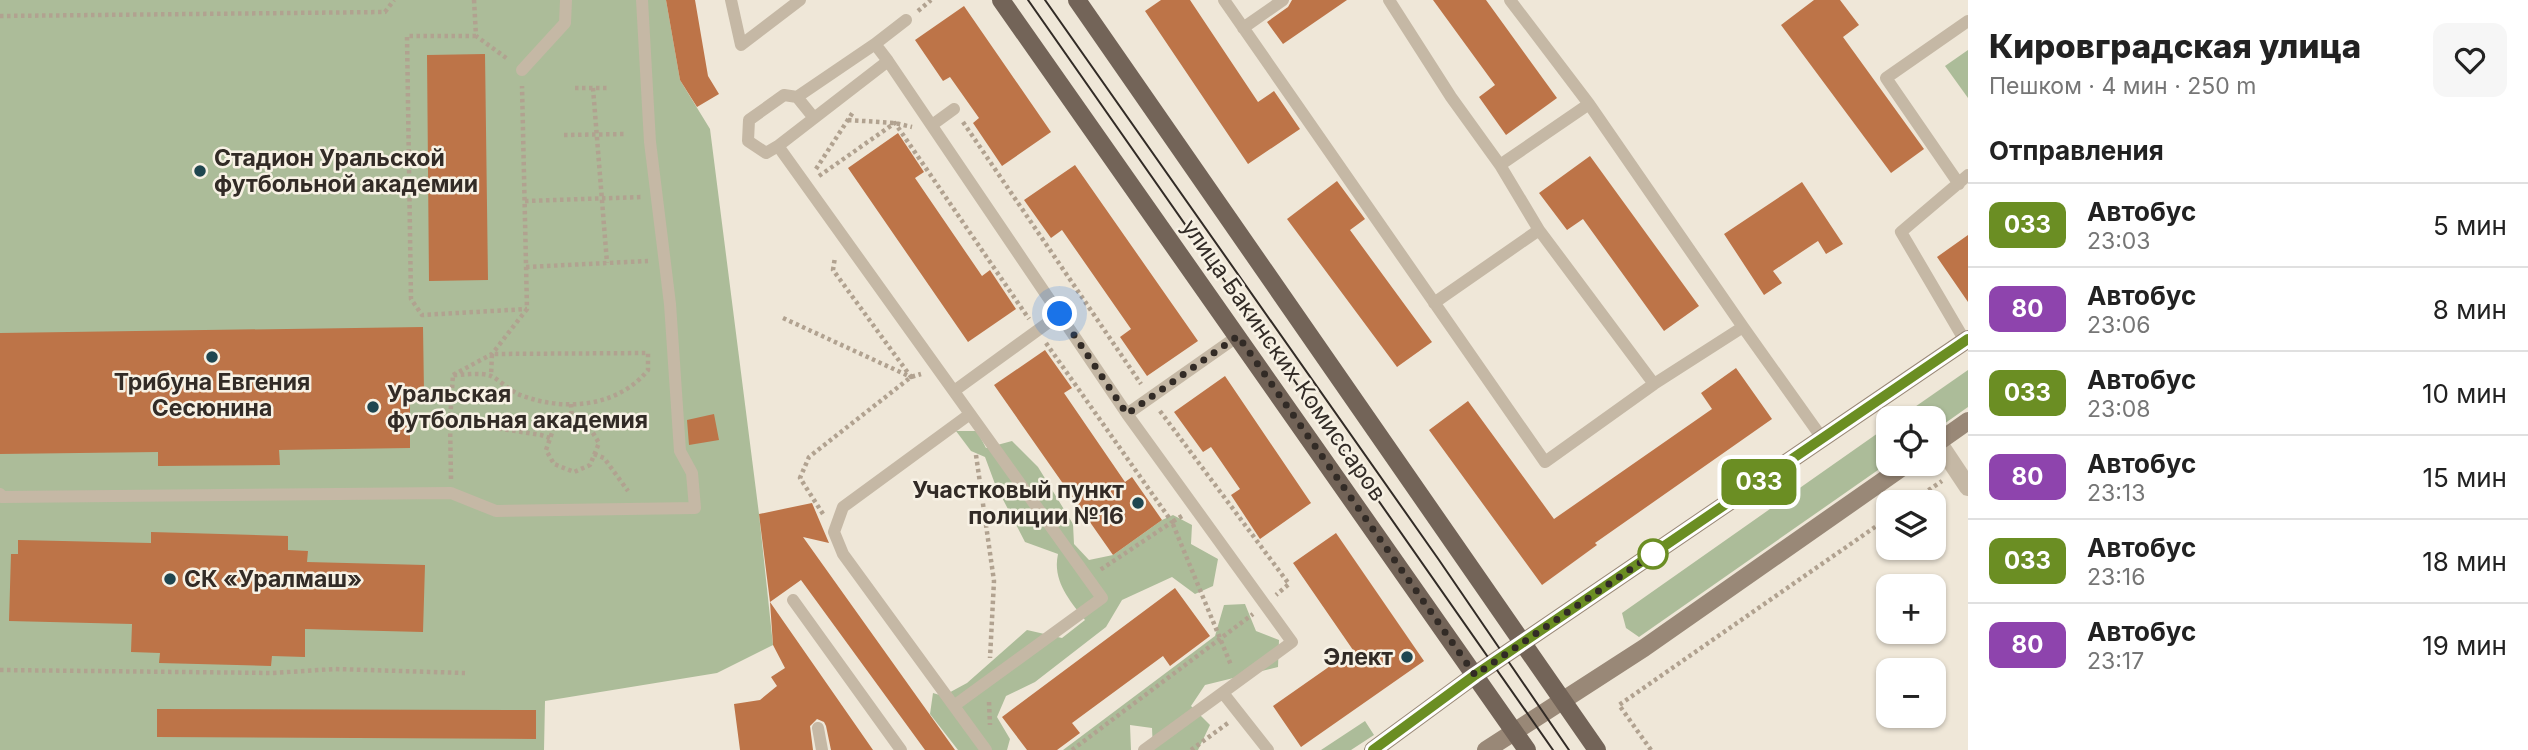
<!DOCTYPE html>
<html lang="ru">
<meta charset="utf-8">
<style>
body{margin:0;font-family:Inter,sans-serif;background:#f6f6f6;color:#222;height:100vh;display:flex;flex-direction:column;font-size:26px;white-space:nowrap}
*{box-sizing:border-box;margin:0}
p{font-size:23px;color:#767676}
.icon{flex:none;width:38px;height:38px;fill:none;stroke:currentColor;stroke-width:2;stroke-linecap:round;stroke-linejoin:round}
.map{position:relative;flex:1;overflow:hidden}
.drawer{display:flex;flex-direction:column;background:#fff;width:560px}
.drawer>*{flex:none}
.badge{padding:0 14px;border-radius:10px;font-size:24px;line-height:46px}
.buttons{position:absolute;left:1876px;top:406px;display:grid;gap:14px}
.buttons a{display:grid;place-items:center;width:70px;height:70px;border-radius:14px;background:#fff;box-shadow:0 2px 5px #0004;font-size:35px}
.you{position:absolute;width:35px;height:35px;margin:-18px;border:5px solid #fff;border-radius:50%;background:#1a73e8;box-shadow:0 0 0 10px #1a73e833}
.map>.badge{position:absolute;translate:-50% -50%;box-shadow:0 0 0 4px #fff}
h2{padding:0 21px;font-size:26px;line-height:63px}
.round{display:grid;place-items:center;flex:none;width:74px;height:74px;border-radius:14px;background:#f6f6f6}
.summary{display:flex;align-items:center;justify-content:space-between;height:119px;padding:0 21px}
h1{font-size:33px;font-weight:800;line-height:52px}
ul{padding:0;list-style:none}
li{display:flex;align-items:center;gap:21px;height:84px;padding:0 21px;border-top:2px solid #e0e0e0}
li div{flex:1}
li b{display:block;font-size:26px}
li em{font-style:normal}
li .badge{min-width:77px;font-weight:700;text-align:center}
main{display:flex;flex:1;min-height:0}
.map>svg:first-child{display:block}
.green{fill:#acbc99}
.building{fill:#bd7448}
.lines{fill:none;stroke-linecap:round;stroke-linejoin:round}
.path{stroke:#b1a290;stroke-width:4.5;stroke-dasharray:3.5 3.5;stroke-linecap:butt}
.lane{stroke:#c5b8a5;stroke-width:12}
.street{stroke:#c5b8a5;stroke-width:18}
.secondary{stroke:#987;stroke-width:18}
.primary{stroke:#736458;stroke-width:18}
.tram{stroke:#322b26;stroke-width:2}
.line-casing{stroke:#fff;stroke-width:16}
.line{stroke:#6b8e23;stroke-width:10}
.walk{stroke:#322b26;stroke-width:7;stroke-dasharray:0 12.6}
.poi-dot{fill:#1f4650;stroke:#f7f1e4;stroke-width:2.5}
.stop-dot{fill:#fff;stroke:#6b8e23;stroke-width:3.5}
.labels{text-anchor:middle;dominant-baseline:central;stroke-width:5;stroke-linejoin:round;paint-order:stroke}
.poi-label{font-size:23px;font-weight:bold;fill:#322b26;stroke:#f7f1e4;text-anchor:start}
.street-label{font-size:23px;fill:#322b26;stroke:#f7f1e4}
</style>
<main>
<div class="map">
<svg width="1968" height="750" viewBox="0 0 1968 750">
<rect width="100%" height="100%" fill="#efe7d8"/>
<path class="green" d="M0,0H666L680,80L710,129L759,514L773,645L717,673L545,701L544,750H0Z
M1968,50V98L1945,66Z
M1968,370V407L1934,431V418H1899Z
M1888,426V463L1639,637L1626,628L1622,613Z
M956,431H977L986,448L1012,441L1038,467L1073,524L1074,544L1089,560L1113,555L1162,520L1173,515L1192,525L1191,544L1218,559L1213,586L1195,594L1172,577L1122,600L1106,627L1035,682L1006,696L997,717L1010,739L1007,750H958L930,714L933,693L943,696L967,683L1027,630L1062,638L1085,620C1070,601 1052,581 1058,554L1025,542L995,484L985,457L971,451Z
M1245,604L1256,631L1279,640L1278,667L1205,685L1191,706L1210,725L1198,750H1153L1152,728L1130,725L1131,750H1063L1215,636L1224,605Z
M1365,721L1374,735L1351,750H1321Z"/>
<path class="building" d="M666,0H695L708,76L719,94L697,107L680,80Z
M1161,0H1190L1258,102L1274,91L1300,129L1248,164L1145,11Z
M1292,0H1347L1283,44L1267,22L1288,7Z
M1433,0H1486L1557,98L1506,135L1479,97L1495,85Z
M1814,0H1840L1859,25L1843,37L1924,149L1891,173L1781,25Z
M964,6L1051,132L1002,166L973,123L979,118L950,77L943,81L915,40Z
M485,54L488,280L429,281L427,55Z
M898,133L924,172L915,178L982,276L990,270L1016,309L968,342L848,168Z
M1590,156L1699,306L1664,331L1583,219L1567,230L1539,193Z
M1075,165L1198,341L1147,376L1120,337L1131,329L1062,230L1051,238L1024,200Z
M1337,181L1365,219L1350,230L1432,342L1397,367L1287,219Z
M1802,182L1843,244L1826,254L1818,241L1773,271L1782,283L1764,295L1724,234Z
M1968,235V302L1937,257Z
M423,327L424,392H410V448L279,450L280,465L158,466V452L0,454V333Z
M1045,350L1072,388L1064,393L1125,482L1132,477L1162,520L1113,555L994,385Z
M1736,368L1772,419L1595,543L1597,545L1542,585L1429,430L1468,401L1554,519L1712,409L1701,393Z
M1225,376L1311,503L1260,539L1231,495L1240,489L1211,447L1203,452L1174,412Z
M714,414L719,440L689,445L687,420Z
M812,503L829,543L803,537L955,750H925L801,580L770,602L759,514Z
M151,532L288,536V550L308,551L307,562L425,565L423,632L305,629V657L272,656L271,666L159,663L160,653L131,652L132,624L9,621L11,554H18V540L151,543Z
M1336,533L1424,661L1301,747L1273,706L1353,650L1293,563Z
M1175,588L1210,636L1170,666L1163,656L1072,723L1080,733L1057,750H1027L1002,717Z
M770,602L873,750H831L826,726L824,722L817,719L810,726L813,750H740L734,704L760,700L777,686L771,677L785,668L773,645Z
M157,709L536,710V739L157,737Z"/>
<g class="lines">
<path class="path" d="M474,0L476,36L509,60
M918,11L931,0
M0,16L385,12L394,0
M476,36H407L411,299L422,315L527,309
M575,88H610
M593,88L607,263
M848,120L895,123L912,127
M963,122L1141,384
M564,135L626,134
M816,169L853,112
M819,176L895,123L1029,319
M525,201L642,197
M526,267L648,261
M783,318L911,377L833,270L835,257
M1046,343L1172,522L1100,570
M453,375L492,354L527,309L522,86
M571,404L572,421
M1160,411L1289,584L1276,595
M569,420L590,428L599,443L590,465L574,472L554,464L546,450L554,427Z
M450,421L541,435L550,438
M594,454L604,458L628,491
M976,455L994,581L990,658
M451,479L450,421L453,375C464,375 481,372 491,376C497,378 509,390 518,394C561,412 618,408 648,370V353L492,354L491,376
M1911,502L1942,481
M823,514L800,478L809,457L911,377L921,374
M1182,516L1172,522L1231,665
M0,670L273,673L335,669L465,673
M989,702L990,725
M1072,750L1253,614
M1191,750L1228,723
M1651,750L1619,705L1888,518"/>
<path class="lane" d="M731,0L741,45L800,0
M1224,0L1545,462L1654,384
M1389,0L1451,97L1500,165L1539,230L1654,384L1743,327
M1510,0L1589,104L1743,327L1822,438
M1243,28L1283,0
M888,61L875,44L906,20
M522,70L565,23L566,0
M797,97L875,44
M932,125L954,109
M778,146L766,153L748,141L749,120L784,95L797,97L814,118
M1500,165L1589,104
M1959,184L1886,78L1968,21
M1434,303L1539,230
M1965,341L1901,232L1968,175
M954,391L1060,314
M970,414L843,507L834,532L843,554L986,750
M1127,414L1238,336
M0,494L2,497L451,493L496,511L695,508L692,473L680,451L670,304L650,142L642,0
M793,600L901,750
M1223,693L1268,750
M955,705L1102,598L778,146L888,61L1127,414L1292,642L1144,750
M818,728L822,750"/>
<path class="street" d="M1938,442L1968,487"/>
<path class="secondary" d="M1934,445L1968,421
M1373,750L1475,675L1968,339
M1486,750L1644,648L1907,464"/>
<path class="primary" d="M1001,0L1527,750
M1077,0L1597,750"/>
<path class="tram" d="M1028,0L1553,750
M1045,0L1439,560L1569,750"/>
</g>
<g class="lines">
<defs>
<path id="line" d="M1373,750L1475,675L1968,339"/>
</defs>
<use href="#line" class="line-casing"/>
<use href="#line" class="line"/>
<path class="walk" d="M1060,314L1127,414L1238,336L1475,675L1653,554"/>
</g>
<g class="poi-dot">
<circle cx="200" cy="171" r="7"/>
<circle cx="212" cy="357" r="7"/>
<circle cx="373" cy="407" r="7"/>
<circle cx="1138" cy="503" r="7"/>
<circle cx="170" cy="579" r="7"/>
<circle cx="1407" cy="657" r="7"/>
</g>
<circle class="stop-dot" cx="1653" cy="554" r="14"/>
<g class="labels">
<g class="poi-label">
<text x="214" y="158">Стадион Уральской<tspan x="214" dy="26">футбольной академии</tspan></text>
<text x="212" y="382" text-anchor="middle">Трибуна Евгения<tspan x="212" dy="26">Сесюнина</tspan></text>
<text x="387" y="394">Уральская<tspan x="387" dy="26">футбольная академия</tspan></text>
<text x="1124" y="490" text-anchor="end">Участковый пункт<tspan x="1124" dy="26">полиции №16</tspan></text>
<text x="184" y="579">СК «Уралмаш»</text>
<text x="1393" y="657" text-anchor="end">Элект</text>
</g>
<g class="street-label">
<text transform="translate(1284 360) rotate(55)">улица Бакинских Комиссаров</text>
</g>
</g>
</svg>
<div class="buttons">
<a><svg class="icon" aria-label="locate" viewBox="0 0 24 24"><circle cx="12" cy="12" r="6"/><path d="M12 2v4M12 18v4M2 12h4M18 12h4"/></svg></a>
<a><svg class="icon" aria-label="layers" viewBox="0 0 24 24"><path d="M12 4l9 5-9 5-9-5zM3 14l9 5 9-5"/></svg></a>
<a>+</a>
<a>−</a>
</div>
<div class="you" style="left:1060px;top:314px"></div>
<b class="badge" style="left:1759px;top:482px;background:#6b8e23;color:#fff">033</b>
</div>
<section class="drawer">
<div class="summary"><div><h1>Кировградская улица</h1><p>Пешком · 4 мин · 250 m</p></div><a class="round"><svg class="icon" aria-label="heart" viewBox="0 0 24 24"><path d="M12 20l-8-8c-3-5 5-10 8-4 3-6 11-1 8 4z"/></svg></a></div>
<h2>Отправления</h2>
<ul>
<li><span class="badge" style="background:#6b8e23;color:#fff">033</span><div><b>Автобус</b><p>23:03</p></div><em>5 мин</em></li>
<li><span class="badge" style="background:#8e44ad;color:#fff">80</span><div><b>Автобус</b><p>23:06</p></div><em>8 мин</em></li>
<li><span class="badge" style="background:#6b8e23;color:#fff">033</span><div><b>Автобус</b><p>23:08</p></div><em>10 мин</em></li>
<li><span class="badge" style="background:#8e44ad;color:#fff">80</span><div><b>Автобус</b><p>23:13</p></div><em>15 мин</em></li>
<li><span class="badge" style="background:#6b8e23;color:#fff">033</span><div><b>Автобус</b><p>23:16</p></div><em>18 мин</em></li>
<li><span class="badge" style="background:#8e44ad;color:#fff">80</span><div><b>Автобус</b><p>23:17</p></div><em>19 мин</em></li>
</ul>
</section>
</main>
